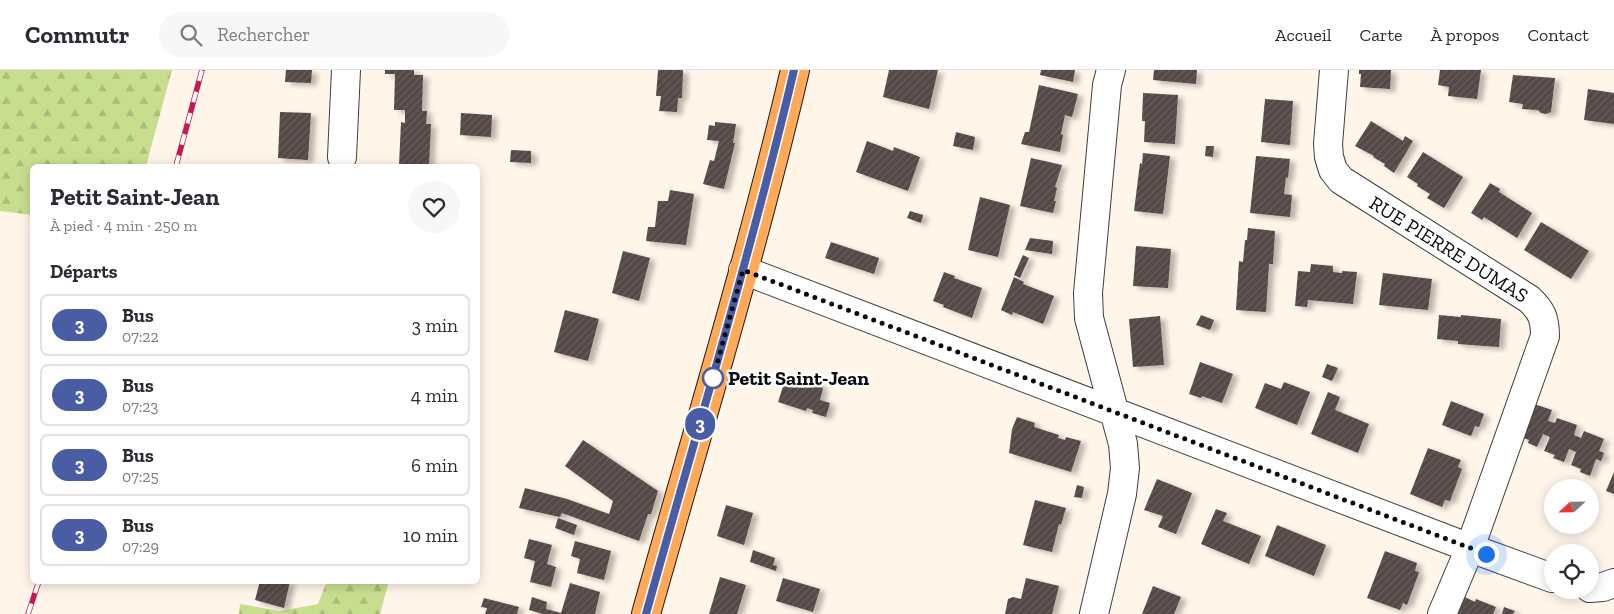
<!DOCTYPE html>
<html lang="fr">
<meta charset="utf-8">
<style>
body{margin:0;font-family:"Zilla Slab",serif;background:#f7f7f7;color:#2b2b33;height:100vh;display:flex;flex-direction:column;font-size:19px;white-space:nowrap}
*{box-sizing:border-box;margin:0}
p{font-size:16px;color:#7c7c81}
.icon{flex:none;width:28px;height:28px;fill:none;stroke:currentColor;stroke-width:2;stroke-linecap:round;stroke-linejoin:round}
.map{position:relative;flex:1;overflow:hidden}
.panel{position:absolute;left:30px;top:94px;width:450px;height:420px;display:flex;flex-direction:column;background:#fff;border-radius:8px;box-shadow:0 2px 12px #0003}
.panel>*{flex:none}
.badge{padding:0 10px;border-radius:16px;font-size:18px;line-height:32px}
.needle{width:32px;rotate:248deg}
.tools{position:absolute;left:1544px;top:409px;display:grid;gap:10px}
.tools a{display:grid;place-items:center;width:55px;height:55px;border-radius:50%;background:#fff;box-shadow:0 2px 12px #0003;font-size:25px}
.you{position:absolute;width:25px;height:25px;margin:-12px;border:4px solid #fff;border-radius:50%;background:#1a73e8;box-shadow:0 0 0 8px #1a73e833}
.map>.badge{position:absolute;translate:-50% -50%;box-shadow:0 0 0 2px #fff}
h2{padding:0 20px;font-size:19px;line-height:45px}
.round{display:grid;place-items:center;flex:none;width:52px;height:52px;border-radius:26px;background:#f7f7f7}
.overview{display:flex;align-items:center;justify-content:space-between;height:85px;padding:0 20px}
h1{font-size:24px;font-weight:700;line-height:38px}
ul{padding:0;list-style:none}
li{display:flex;align-items:center;gap:15px;height:62px;margin:0 10px 8px;padding:0 10px;border:2px solid #e1e1e2;border-radius:8px}
li div{flex:1}
li b{display:block;font-size:19px}
li em{font-style:normal}
li .badge{min-width:55px;font-weight:700;text-align:center}
header{display:flex;align-items:center;gap:30px;box-sizing:border-box;height:70px;padding:0 25px;background:#fff;border-bottom:1px solid #e1e1e2}
header strong{font-size:24px}
nav{display:flex;gap:28px;margin-inline-start:auto;font-size:18px}
.search{width:350px;height:45px;background:#f7f7f7;display:flex;align-items:center;gap:12px;box-sizing:border-box;padding:0 18px;border-radius:28px;color:#7c7c81;font-size:19px}
.map>svg:first-child{display:block}
.forest{fill:url(#forest-firs)}
.building{fill:url(#building-hatch);filter:url(#shadow)}
.lines{fill:none;stroke-linecap:round;stroke-linejoin:round}
.minor-casing{stroke:#3e3e3e;stroke-width:30}
.major-casing{stroke:#1c1c1c;stroke-width:30}
.minor{stroke:#fff;stroke-width:28}
.major{stroke:#ffa959;stroke-width:28}
.rail-casing{stroke:#c41a51;stroke-width:5.5}
.rail{stroke:#fff;stroke-width:4;stroke-dasharray:11;stroke-linecap:butt}
.line-casing{stroke:#fff;stroke-width:11}
.line{stroke:#495da4;stroke-width:8}
.walk{stroke:#0b0b0b;stroke-width:5;stroke-dasharray:0 9}
.stop-dot{fill:#fff;stroke:#495da4;stroke-width:2.5}
.labels{text-anchor:middle;dominant-baseline:central;stroke-width:5;stroke-linejoin:round;paint-order:stroke}
.street-label{font-size:20px;fill:#0b0b0b;stroke:#fff}
.stop-label{font-size:20px;font-weight:bold;fill:#0b0b0b;stroke:#fff;text-anchor:start}
</style>
<header>
<strong>Commutr</strong>
<div class="search"><svg class="icon" aria-label="search" viewBox="0 0 24 24"><circle cx="10" cy="10" r="6"/><path d="M15 15l6 6"/></svg>Rechercher</div>
<nav><a>Accueil</a><a>Carte</a><a>À propos</a><a>Contact</a></nav>
</header>
<div class="map">
<svg width="1614" height="544" viewBox="0 0 1614 544">
<defs>
<pattern id="forest-firs" width="22" height="20" patternUnits="userSpaceOnUse" patternTransform="scale(1.25)"><rect width="22" height="20" fill="#c8de8f"/><path d="M5 1l3.5 6h-7zM16 11l3.5 6h-7z" fill="#aabd7a"/></pattern>
<pattern id="building-hatch" width="6" height="6" patternUnits="userSpaceOnUse" patternTransform="scale(1.25)"><rect width="6" height="6" fill="#554847"/><path d="M-1 1l2-2M0 6l6-6M5 7l2-2" fill="none" stroke="#685e5d"/></pattern>
<filter id="shadow"><feDropShadow dx="5.5" dy="3" stdDeviation="2.5" flood-color="#0004"/></filter>
</defs>
<rect width="100%" height="100%" fill="#fff5e9"/>
<path class="forest" d="M0,0H172L146,96H32V145L0,141Z
M327,511H389L380,544H239L240,534L280,541L318,534Z"/>
<path class="building" d="M286,0H312L311,13L285,12Z
M385,0H414V5H423L422,41H427L426,54H431L429,96L399,95L401,52L405,53V40H394L395,4H385Z
M658,0H683L682,28H678L677,42L659,41L661,26H656Z
M889,0H938L929,39L883,27Z
M1041,0H1075L1073,12L1040,5Z
M1154,0H1197L1196,14L1153,10Z
M1359,0H1391L1390,19L1360,17L1361,4H1359Z
M1440,0H1481L1477,29L1448,26L1449,17L1438,15Z
M1513,5L1555,8L1551,42L1546,44L1541,43L1538,40L1522,39L1523,34L1509,32Z
M1039,15L1078,24L1072,47L1065,45L1061,64L1063,65L1060,82L1021,74L1025,62H1029Z
M1588,19L1614,23V54L1584,50Z
M1143,23L1178,25L1175,74L1144,72L1145,51H1142Z
M1265,29L1293,31L1290,75L1261,72Z
M280,42L311,43L308,90L278,88Z
M461,43L492,45L491,67L460,65Z
M1371,51L1403,71L1405,66L1413,71L1394,103L1384,96L1385,94L1373,87L1374,86L1355,76Z
M715,52L736,54L733,73H735L724,119L703,114L710,90L714,91L719,71L707,70L709,55L715,56Z
M956,62L975,67L973,80L953,76Z
M867,71L893,81L894,77L920,87L908,121L856,102Z
M1206,76H1214L1213,87L1205,86Z
M511,80L531,81V93L510,92Z
M1423,82L1463,107L1444,138L1427,128L1430,124L1417,116L1418,114L1407,107Z
M1143,83L1170,86L1163,144L1134,141L1140,93L1142,94Z
M1256,86L1290,89L1288,108L1286,107L1284,124L1292,125L1290,147L1250,143Z
M1031,88L1062,95L1055,117L1057,118L1054,131H1056L1053,143L1020,136Z
M1490,113L1500,119L1499,122L1532,143L1517,168L1484,147L1482,150L1471,143Z
M670,120L694,124L686,175L646,171L648,157H655L658,131H668Z
M980,127L1010,135L998,187L968,180Z
M910,141L923,145L921,153L907,148Z
M1541,152L1589,181L1571,209L1524,180Z
M1248,158L1275,161L1273,194H1269L1266,242L1236,240L1239,191L1243,192L1245,170H1247Z
M1030,168L1053,171L1052,184L1025,180Z
M831,172L879,188L874,204L825,188Z
M1136,176L1171,179L1168,218L1133,216Z
M623,181L650,188L639,231L612,223Z
M1023,185L1029,188L1020,208L1014,205Z
M1311,194L1333,196V202L1342,203V201L1357,202L1353,234L1308,230L1307,237L1295,236L1298,201L1310,202Z
M944,202L955,206L954,208L982,218L972,248L943,237L944,235L933,231Z
M1383,203L1432,209L1428,240L1379,235Z
M1014,207L1024,212L1023,214L1054,226L1043,254L1013,242L1012,245L1001,240Z
M565,240L599,249L588,291L554,282Z
M1201,245L1214,250L1210,260L1196,255Z
M1439,245L1461,247V245L1501,249L1499,277L1458,274V271L1437,269Z
M1160,246L1164,295L1133,297L1129,249Z
M1200,292L1233,304L1222,333L1202,326L1201,328L1189,324Z
M1327,294L1338,298L1332,311L1322,307Z
M787,304L821,314L820,317L823,318L820,330L830,333L826,347L812,343L813,340L807,338L806,341L778,332Z
M1284,312L1310,322L1297,355L1255,338L1265,313L1281,319Z
M1328,322L1340,327L1335,340L1369,354L1358,383L1311,364Z
M1451,331L1484,344L1479,357L1475,356L1471,366L1442,355Z
M1531,333L1552,340L1548,351L1555,353L1557,348L1577,355L1574,365L1581,368L1584,361L1604,369L1599,381L1604,383L1601,391L1596,389L1590,406L1580,402L1581,399L1571,395L1576,382L1569,379L1564,392L1553,388L1555,385L1544,381L1550,367L1543,364L1537,377L1528,373L1529,370L1519,366Z
M1017,347L1035,353L1034,357L1059,365L1058,368L1065,370L1066,367L1081,371L1071,402L1009,383L1012,359Z
M583,370L658,421L651,444H648L639,471L562,443L560,447L519,438L525,418L567,429L609,444L613,431L565,396Z
M1428,378L1461,390L1458,397L1462,399L1450,431L1445,430L1442,437L1410,424Z
M1614,402V424L1606,421Z
M1157,409L1192,423L1176,464L1158,457L1163,446L1144,440Z
M1077,415L1084,417L1082,428L1074,427Z
M1035,430L1066,438L1061,455L1059,454L1052,482L1023,475Z
M726,435L753,443L744,475L717,466Z
M1216,439L1227,443L1223,451L1261,466L1249,494L1201,474Z
M558,448L577,455L574,465L555,458Z
M1277,455L1326,475L1314,506L1265,486Z
M529,469L552,475L547,494L556,497L551,517L530,512L535,491L524,488Z
M575,471L611,481L604,510L577,503L580,489L571,486Z
M753,480L775,488L773,495L777,496L776,501L750,492Z
M1385,481L1417,493L1415,501L1419,502L1417,508L1407,535L1403,533L1400,540L1367,528Z
M720,507L746,515L737,544H709Z
M783,508L820,519L813,542L776,531Z
M1026,508L1059,516L1052,544H1005L1008,529L1013,527L1021,529Z
M260,511H290L284,538L255,530Z
M570,513L600,522L595,544H543L529,540L532,527L547,532L546,539L561,543Z
M1153,516L1181,527L1174,544H1142Z
M1465,527L1475,532L1476,529L1496,537L1493,544H1458Z
M484,528L519,537L517,544H485L487,538L481,537Z
M1504,537L1515,541L1513,544H1502Z"/>
<g class="lines">
<defs>
<path id="minor" d="M1334,0L1328,74L1329,87L1333,100L1341,110L1529,229C1542,241 1545,249 1545,266L1470,478L1442,544
M342,87L346,0
M743,200L1470,478L1552,508
M1590,518L1603,517L1614,513
M1094,544L1122,424L1125,398L1123,374L1089,248L1088,223L1107,15L1111,0"/>
<path id="major" d="M646,544C697,363 752,183 795,0"/>
</defs>
<use href="#minor" class="minor-casing"/>
<use href="#major" class="major-casing"/>
<use href="#minor" class="minor"/>
<use href="#major" class="major"/>
<defs>
<path id="rail" d="M176,96L202,0
M28,544L39,511"/>
</defs>
<use href="#rail" class="rail-casing"/>
<use href="#rail" class="rail"/>
</g>
<g class="lines">
<defs>
<path id="line" d="M646,544C696,363 751,183 794,0"/>
</defs>
<use href="#line" class="line-casing"/>
<use href="#line" class="line"/>
<path class="walk" d="M713,308L743,200L1486,484"/>
</g>
<circle class="stop-dot" cx="713" cy="308" r="10"/>
<g class="labels">
<g class="street-label">
<text transform="translate(1449 179) rotate(32)">RUE PIERRE DUMAS</text>
</g>
<g class="stop-label">
<text x="728" y="308">Petit Saint-Jean</text>
</g>
</g>
</svg>
<div class="tools">
<a><svg class="needle" viewBox="-14 -14 28 28"><path d="M0-13l5 13h-10z" fill="#e53935"/><path d="M0 13l5-13h-10z" fill="#7c7c81"/></svg></a>
<a><svg class="icon" aria-label="locate" viewBox="0 0 24 24"><circle cx="12" cy="12" r="6"/><path d="M12 2v4M12 18v4M2 12h4M18 12h4"/></svg></a>
</div>
<div class="you" style="left:1486px;top:484px"></div>
<b class="badge" style="left:700px;top:354px;background:#495da4;color:#fff">3</b>
<section class="panel">
<div class="overview"><div><h1>Petit Saint-Jean</h1><p>À pied · 4 min · 250 m</p></div><a class="round"><svg class="icon" aria-label="heart" viewBox="0 0 24 24"><path d="M12 20l-8-8c-3-5 5-10 8-4 3-6 11-1 8 4z"/></svg></a></div>
<h2>Départs</h2>
<ul>
<li><span class="badge" style="background:#495da4;color:#fff">3</span><div><b>Bus</b><p>07:22</p></div><em>3 min</em></li>
<li><span class="badge" style="background:#495da4;color:#fff">3</span><div><b>Bus</b><p>07:23</p></div><em>4 min</em></li>
<li><span class="badge" style="background:#495da4;color:#fff">3</span><div><b>Bus</b><p>07:25</p></div><em>6 min</em></li>
<li><span class="badge" style="background:#495da4;color:#fff">3</span><div><b>Bus</b><p>07:29</p></div><em>10 min</em></li>
</ul>
</section>
</div>
